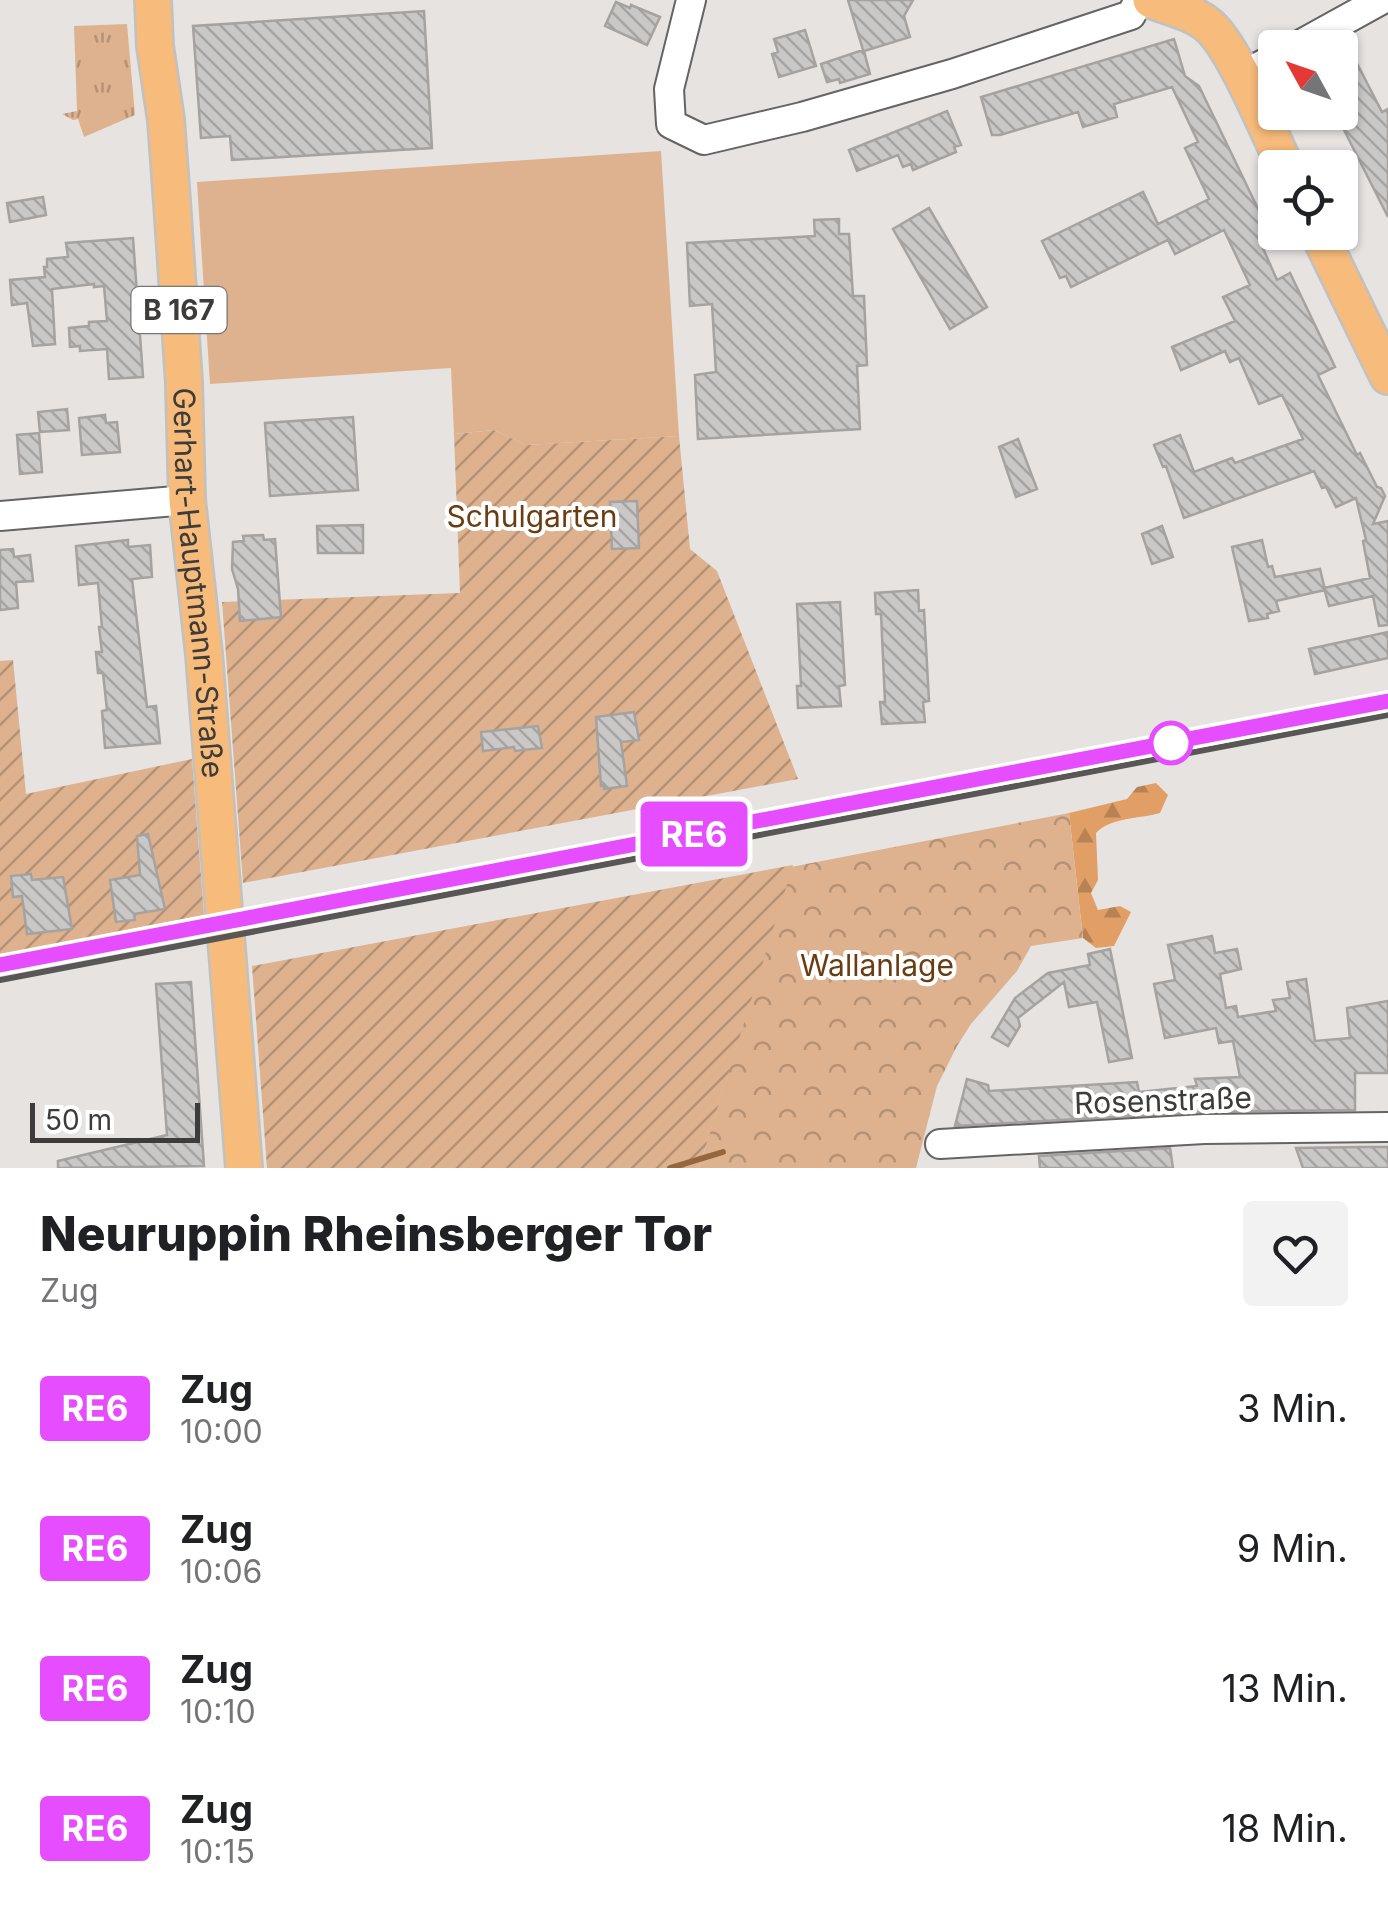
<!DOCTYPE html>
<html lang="de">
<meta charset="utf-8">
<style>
body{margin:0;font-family:Inter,sans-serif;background:#f2f2f2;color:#202124;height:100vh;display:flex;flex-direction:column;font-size:38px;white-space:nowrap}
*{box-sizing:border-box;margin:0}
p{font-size:32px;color:#757577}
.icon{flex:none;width:55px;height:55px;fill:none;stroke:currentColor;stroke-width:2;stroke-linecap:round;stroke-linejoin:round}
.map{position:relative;height:1168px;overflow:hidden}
.panel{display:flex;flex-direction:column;background:#fff;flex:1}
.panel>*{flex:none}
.badge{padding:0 20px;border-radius:8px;font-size:35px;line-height:65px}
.needle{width:65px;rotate:310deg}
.buttons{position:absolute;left:1258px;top:30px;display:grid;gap:20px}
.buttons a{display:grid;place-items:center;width:100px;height:100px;border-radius:10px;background:#fff;box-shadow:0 2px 8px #0004;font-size:50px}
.scale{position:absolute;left:30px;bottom:25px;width:170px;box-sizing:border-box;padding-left:10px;border:5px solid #3d3c3b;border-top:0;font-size:28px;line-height:35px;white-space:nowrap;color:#3d3c3b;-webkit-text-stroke:8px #fff;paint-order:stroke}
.map>.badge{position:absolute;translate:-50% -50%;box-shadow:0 0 0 5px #fff}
.round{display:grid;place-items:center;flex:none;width:105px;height:105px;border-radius:10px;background:#f2f2f2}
.summary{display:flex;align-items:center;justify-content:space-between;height:170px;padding:0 40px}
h1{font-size:48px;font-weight:800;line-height:75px}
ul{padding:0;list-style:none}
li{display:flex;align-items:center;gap:30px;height:140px;padding:0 40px}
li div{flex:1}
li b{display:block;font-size:38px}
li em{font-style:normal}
li .badge{min-width:110px;font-weight:700;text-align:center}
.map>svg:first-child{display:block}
.grass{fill:url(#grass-tufts)}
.forest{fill:url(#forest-firs)}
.park{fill:url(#park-crowns)}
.garden{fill:url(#garden-furrows)}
.pitch{fill:#deb28e}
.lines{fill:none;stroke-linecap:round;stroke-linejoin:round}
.stream{stroke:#94673e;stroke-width:6}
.building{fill:url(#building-back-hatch);stroke:#a5a2a0;stroke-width:2.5}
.minor-casing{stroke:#666462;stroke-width:32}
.major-casing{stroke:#c1c1c0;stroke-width:40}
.minor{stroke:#fff;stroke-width:28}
.major{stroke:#f7bb7b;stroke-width:35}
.rail{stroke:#595756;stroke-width:6}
.line-casing{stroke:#fff;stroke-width:22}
.line{stroke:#e64dff;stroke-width:15}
.stop-dot{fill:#fff;stroke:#e64dff;stroke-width:5}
.labels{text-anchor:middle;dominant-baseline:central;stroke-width:8;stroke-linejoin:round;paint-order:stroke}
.shield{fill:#fff;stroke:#777676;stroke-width:2.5}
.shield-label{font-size:28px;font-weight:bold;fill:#3d3c3b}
.park-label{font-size:30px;fill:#693d11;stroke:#fff}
.street-label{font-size:30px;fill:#3d3c3b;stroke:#fff}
</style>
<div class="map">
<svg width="1388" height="1168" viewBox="0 0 1388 1168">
<defs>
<pattern id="grass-tufts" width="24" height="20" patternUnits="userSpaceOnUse" patternTransform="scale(2.5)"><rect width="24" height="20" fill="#deb28e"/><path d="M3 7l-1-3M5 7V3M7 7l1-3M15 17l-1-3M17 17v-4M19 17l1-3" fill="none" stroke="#b59275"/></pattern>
<pattern id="forest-firs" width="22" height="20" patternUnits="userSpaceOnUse" patternTransform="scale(2.5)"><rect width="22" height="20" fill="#e19f65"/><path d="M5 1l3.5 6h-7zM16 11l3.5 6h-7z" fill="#b88354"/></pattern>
<pattern id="park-crowns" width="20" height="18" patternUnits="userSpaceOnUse" patternTransform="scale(2.5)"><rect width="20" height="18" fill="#deb28e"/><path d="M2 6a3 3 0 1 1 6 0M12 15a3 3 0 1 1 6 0" fill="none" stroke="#b59275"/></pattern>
<pattern id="garden-furrows" width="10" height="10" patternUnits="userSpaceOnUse" patternTransform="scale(2.5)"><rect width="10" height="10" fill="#deb28e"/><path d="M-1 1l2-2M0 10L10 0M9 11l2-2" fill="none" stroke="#b59275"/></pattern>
<pattern id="building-back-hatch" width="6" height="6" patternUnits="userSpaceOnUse" patternTransform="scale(2.5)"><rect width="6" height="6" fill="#cac8c6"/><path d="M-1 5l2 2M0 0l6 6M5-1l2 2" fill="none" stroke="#a5a4a2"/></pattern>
</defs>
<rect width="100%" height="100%" fill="#e6e3e1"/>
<path class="grass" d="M127,24L135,115L84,137L78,119L73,120L62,114L77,111L74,26Z"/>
<path class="forest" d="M1156,783L1168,795L1160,813C1139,819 1111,817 1096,833L1098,880L1091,893L1098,910L1120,906L1131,912L1114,946L1096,948L1083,938L1069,813L1127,799L1137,787Z"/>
<path class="park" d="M1069,813L1083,938L1031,946L1017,971L971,1024L957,1046L937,1086L916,1168H699L791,867Z"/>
<path class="garden" d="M494,430L526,445L679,436L690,549L717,571L798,779L243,883L222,602L460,593L454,434Z
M13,660L26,794L192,759L204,915L0,955V661Z
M793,865L699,1168H267L252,966Z"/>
<path class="pitch" d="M661,151L679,436L526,445L494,430L454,434L451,368L210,384L197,182Z"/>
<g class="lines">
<path class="stream" d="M670,1168L723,1152"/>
</g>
<path class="building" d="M848,0H913L904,16L910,37L864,51L870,74L840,83L839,79L827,82L821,64L863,50Z
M616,2L630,8L631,5L660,17L647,45L605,26Z
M424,11L432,148L232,160L230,136L201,138L193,26Z
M805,30L816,66L779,77L772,54L778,52L774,39Z
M1174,39L1185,76L1199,86L1273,240L1262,246L1277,280L1290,273L1335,367L1318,375L1357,455L1360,453L1377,487L1381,488L1385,496L1373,524L1388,521V625L1379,626L1373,596L1329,606L1324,588L1370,578L1363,541L1366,540L1356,498L1336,507L1326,487L1322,488L1314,471L1184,518L1166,466L1163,467L1154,445L1180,435L1194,472L1232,458L1235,463L1303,439L1282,395L1259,404L1239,358L1230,362L1225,351L1181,370L1172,347L1235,321L1223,297L1250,285L1224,230L1175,254L1168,240L1071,287L1066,276L1060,278L1042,241L1143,192L1158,224L1209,199L1185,148L1198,142L1172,87L1114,104L1117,117L1083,127L1078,112L1000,135H992L981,97Z
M1345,40L1382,112L1388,109V217L1340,122V43Z
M947,111L961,145L954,147L956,152L913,170L911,164L903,167L898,155L857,171L849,150Z
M43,197L46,215L10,222L7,203Z
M929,208L987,307L950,329L893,229Z
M839,219V234H849L853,296H864L867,365L857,366L860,429L698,439L695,375L716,372L712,304L690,306L687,243L815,236L814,220Z
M133,238L143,377L109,379L107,349L80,351V346L70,347L69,328L89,326V322L107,321L104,286L94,287V284L52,289L55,344L33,346L27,303L12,305L10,280L45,277L44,267H47V259L68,257L66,243Z
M67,409L69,430L40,432L38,412Z
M105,415L106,423L117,422L120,452L82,455L79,418Z
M353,417L358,490L270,496L265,423Z
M39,433L42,472L20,474L17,435Z
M1018,439L1037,489L1016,497L999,447Z
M637,501L639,548L612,549L610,502Z
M363,525V553H318L317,526Z
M1162,526L1173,557L1152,564L1142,534Z
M263,535L264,540L275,539L281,617L240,621L238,589L232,569L233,542L244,541L243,536Z
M128,540V547L150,545L152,577L132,579L147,707L156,706L160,743L105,748L102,711L107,710L103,673H98L96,652H102L99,627H102L98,583L79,585L76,546Z
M1262,540L1268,567L1272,566L1275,577L1320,569L1325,590L1276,601L1279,611L1267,614L1268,618L1249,621L1232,547Z
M13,549L14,557L30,555L33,581L16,582L18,608L0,610V550Z
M918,590L919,611L924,610L929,701L923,702L925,722L882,724L880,702H885L881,614H876L875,593Z
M840,602L845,685L839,686L841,706L798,708L797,686H801L797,604Z
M1388,632V658L1315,674L1309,649Z
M634,712L639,740L621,742L627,786L604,789V785L601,786L596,717Z
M538,726L542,748L515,751L514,747L483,751L481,732Z
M148,834L165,909L134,914L135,920L116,922L110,880L140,875L137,836Z
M31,874L32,880L63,877L72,929L27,934L22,896L13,897L11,876Z
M1212,936L1215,953L1237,949L1241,969L1220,974L1226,1008L1236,1006L1238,1017L1276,1011L1273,1000L1290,998L1287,982L1306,979L1315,1041L1350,1038L1347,1008L1388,1001V1073H1355V1110L1203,1112L955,1126L967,1079L988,1085L989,1091L1137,1082L1139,1092L1197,1086L1195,1079L1240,1077L1233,1041L1219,1043L1216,1028L1165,1038L1154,984L1175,980L1168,945Z
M1110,949L1132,1058L1109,1062L1097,1002L1069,1007L1064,982L1018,1018L1020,1026L1008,1046L992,1037L1015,998L1048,973L1090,965L1088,954Z
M191,982L204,1166L58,1168V1161L167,1135L156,984Z
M1361,1147H1388V1168H1303L1296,1148Z
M1170,1148L1173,1168H1040L1039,1156Z"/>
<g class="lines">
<defs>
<path id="minor" d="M691,0L669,89L671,124L704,140L802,117L952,74L1131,15L1139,0
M1294,48L1381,0
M1241,76L1275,58
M0,516L187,500
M940,1144L1204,1129L1388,1127"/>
<g id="major">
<path id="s1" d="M153,0L155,46L166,120L172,202L184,383L187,500L204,654L244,1168"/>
<path d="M1151,0C1170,7 1192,12 1208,25C1234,46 1269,134 1286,168"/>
<path d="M1318,232L1388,376"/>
</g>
</defs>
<use href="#minor" class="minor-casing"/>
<use href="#major" class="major-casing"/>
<use href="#minor" class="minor"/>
<use href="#major" class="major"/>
<path class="rail" d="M0,980L1388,715"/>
</g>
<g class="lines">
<defs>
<path id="line" d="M0,965L1388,701"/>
</defs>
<use href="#line" class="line-casing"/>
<use href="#line" class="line"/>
</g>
<circle class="stop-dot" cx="1171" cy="743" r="20"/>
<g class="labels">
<rect class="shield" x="131.5" y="287" width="95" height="46" rx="8"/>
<g class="shield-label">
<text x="179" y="310">B 167</text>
</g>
<g class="park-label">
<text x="532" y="516">Schulgarten</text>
<text x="877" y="965">Wallanlage</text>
</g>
<g class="street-label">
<text stroke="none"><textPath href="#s1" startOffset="585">Gerhart-Hauptmann-Straße</textPath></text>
<text transform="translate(1163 1100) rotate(-2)">Rosenstraße</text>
</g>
</g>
</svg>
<div class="buttons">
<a><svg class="needle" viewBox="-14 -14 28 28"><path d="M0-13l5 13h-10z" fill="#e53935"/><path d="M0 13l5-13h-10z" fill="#757577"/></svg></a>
<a><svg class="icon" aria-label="locate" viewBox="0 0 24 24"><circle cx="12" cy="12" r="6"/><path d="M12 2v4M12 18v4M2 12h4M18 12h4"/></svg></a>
</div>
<div class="scale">50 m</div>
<b class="badge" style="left:694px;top:834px;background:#e64dff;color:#fff">RE6</b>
</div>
<section class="panel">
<div class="summary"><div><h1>Neuruppin Rheinsberger Tor</h1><p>Zug</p></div><a class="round"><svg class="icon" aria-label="heart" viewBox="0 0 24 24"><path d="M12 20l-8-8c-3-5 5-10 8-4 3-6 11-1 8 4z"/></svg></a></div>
<ul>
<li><span class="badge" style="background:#e64dff;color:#fff">RE6</span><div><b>Zug</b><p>10:00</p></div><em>3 Min.</em></li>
<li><span class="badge" style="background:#e64dff;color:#fff">RE6</span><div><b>Zug</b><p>10:06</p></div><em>9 Min.</em></li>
<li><span class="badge" style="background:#e64dff;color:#fff">RE6</span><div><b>Zug</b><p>10:10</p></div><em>13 Min.</em></li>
<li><span class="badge" style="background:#e64dff;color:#fff">RE6</span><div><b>Zug</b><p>10:15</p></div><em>18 Min.</em></li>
</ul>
</section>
